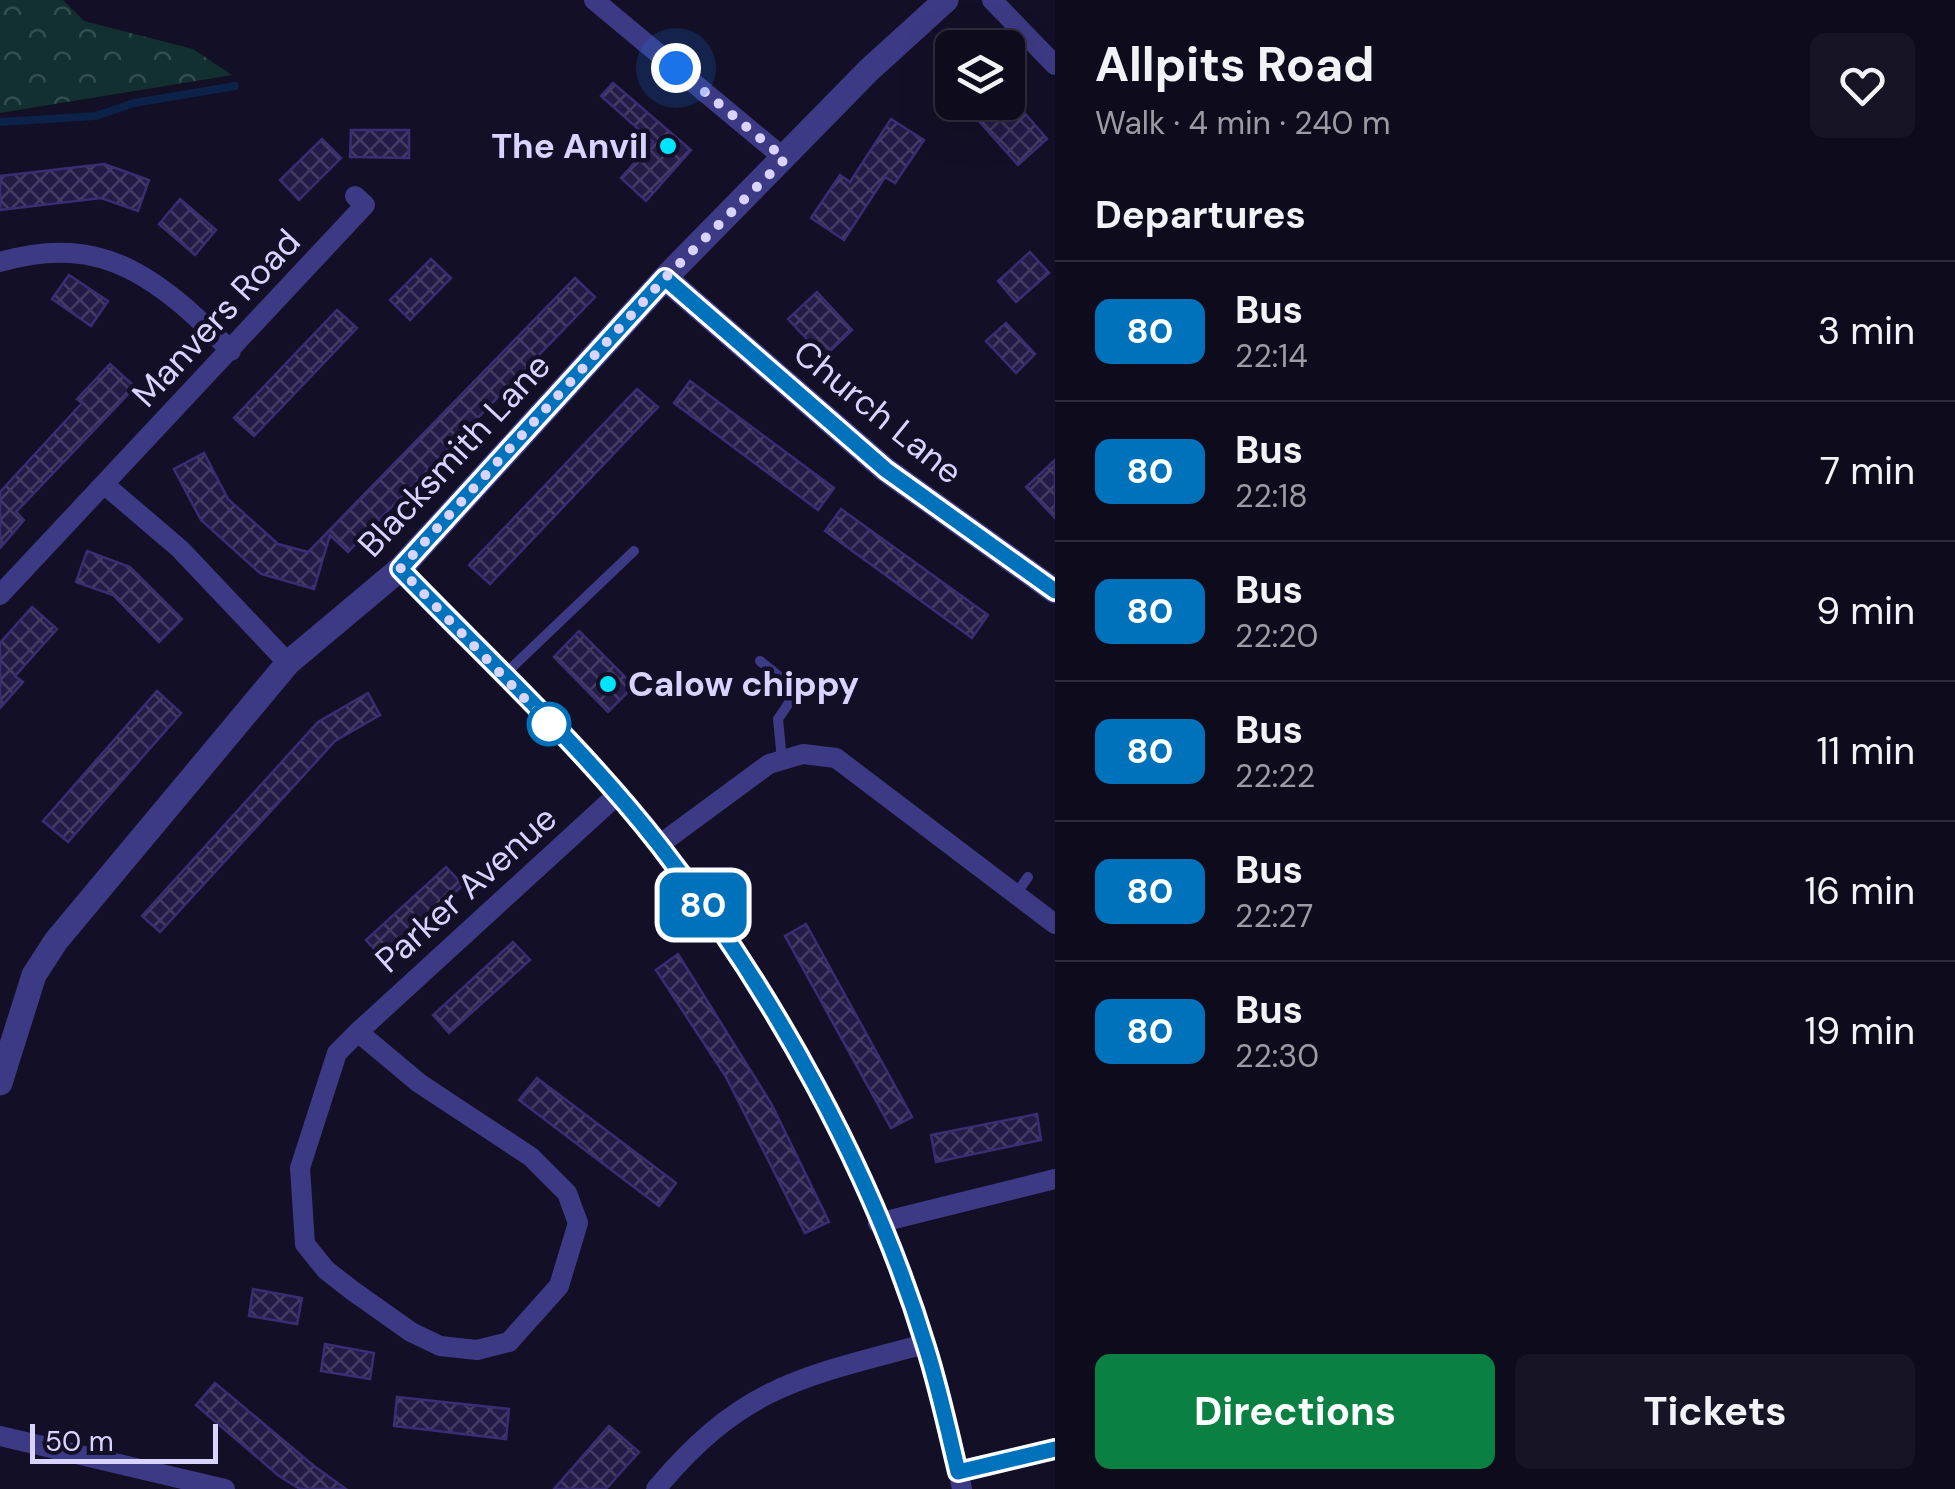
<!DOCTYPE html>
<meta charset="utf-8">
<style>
body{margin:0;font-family:"DM Sans",sans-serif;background:#171425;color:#f1f3f6;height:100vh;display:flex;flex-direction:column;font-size:38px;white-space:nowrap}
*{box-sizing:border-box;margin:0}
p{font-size:32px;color:#9b9ba3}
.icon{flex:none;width:55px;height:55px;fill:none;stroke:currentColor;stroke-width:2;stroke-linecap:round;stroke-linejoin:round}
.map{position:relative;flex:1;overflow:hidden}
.sheet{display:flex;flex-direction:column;background:#0e0b1c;width:900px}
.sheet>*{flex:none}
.badge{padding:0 20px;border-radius:15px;font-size:35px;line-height:65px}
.buttons{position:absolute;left:935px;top:30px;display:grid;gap:20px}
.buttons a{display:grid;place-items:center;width:90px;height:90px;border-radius:15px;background:#0e0b1c;box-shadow:0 10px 40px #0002,0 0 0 2px #2e2b3b;font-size:50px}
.scale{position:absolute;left:30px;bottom:25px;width:188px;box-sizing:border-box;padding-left:10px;border:5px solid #d9d4ff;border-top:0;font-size:28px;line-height:35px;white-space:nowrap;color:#d9d4ff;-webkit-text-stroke:8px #130f26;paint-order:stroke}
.you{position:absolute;width:50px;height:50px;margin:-25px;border:8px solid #fff;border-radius:50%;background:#1a73e8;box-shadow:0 0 0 15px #1a73e833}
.map>.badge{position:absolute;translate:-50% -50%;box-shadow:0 0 0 5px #fff}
h2{padding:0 40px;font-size:38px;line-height:90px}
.round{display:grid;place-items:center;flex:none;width:105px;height:105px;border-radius:15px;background:#171425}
.summary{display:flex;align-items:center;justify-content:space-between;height:170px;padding:0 40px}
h1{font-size:48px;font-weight:700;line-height:75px}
.action{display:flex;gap:20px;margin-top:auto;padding:20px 40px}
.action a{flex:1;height:115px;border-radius:15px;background:#0b8043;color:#fff;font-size:40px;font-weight:700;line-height:115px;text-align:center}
.action a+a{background:#171425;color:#f1f3f6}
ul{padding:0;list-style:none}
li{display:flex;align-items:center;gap:30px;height:140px;padding:0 40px;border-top:2px solid #2e2b3b}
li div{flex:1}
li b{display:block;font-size:38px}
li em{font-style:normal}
li .badge{min-width:110px;font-weight:700;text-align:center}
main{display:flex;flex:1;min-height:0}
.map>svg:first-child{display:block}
.forest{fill:url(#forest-crowns)}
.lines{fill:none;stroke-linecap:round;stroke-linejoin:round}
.stream{stroke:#0c2248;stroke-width:8}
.building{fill:url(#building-cross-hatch);stroke:#3b2d73;stroke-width:2.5}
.service{stroke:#3d3a85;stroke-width:10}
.minor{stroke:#3d3a85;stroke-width:20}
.tertiary{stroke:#3d3a85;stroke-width:25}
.line-casing{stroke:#fff;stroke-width:22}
.line{stroke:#0072bc;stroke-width:15}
.walk{stroke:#d9d4ff;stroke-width:10;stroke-dasharray:0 18}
.poi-dot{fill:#00e5ff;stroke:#130f26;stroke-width:4}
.stop-dot{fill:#fff;stroke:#0072bc;stroke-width:5}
.labels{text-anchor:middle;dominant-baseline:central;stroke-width:9;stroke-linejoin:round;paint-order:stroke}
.poi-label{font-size:35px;font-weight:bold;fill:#d9d4ff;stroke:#130f26;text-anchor:end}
.street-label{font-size:35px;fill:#d9d4ff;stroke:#130f26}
</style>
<main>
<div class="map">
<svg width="1055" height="1489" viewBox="0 0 1055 1489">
<defs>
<pattern id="forest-crowns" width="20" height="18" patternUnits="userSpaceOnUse" patternTransform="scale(2.5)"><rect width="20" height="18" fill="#12302f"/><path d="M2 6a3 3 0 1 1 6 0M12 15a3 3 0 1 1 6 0" fill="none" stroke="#344d4e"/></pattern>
<pattern id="building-cross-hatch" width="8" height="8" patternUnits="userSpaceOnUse" patternTransform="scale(2.5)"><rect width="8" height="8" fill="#241b47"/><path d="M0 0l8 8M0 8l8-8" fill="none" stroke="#433b63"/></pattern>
</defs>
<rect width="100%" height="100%" fill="#130f26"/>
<path class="forest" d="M0,0H63L84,21L193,49L232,75L0,113Z"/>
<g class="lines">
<path class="stream" d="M0,122L96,116L134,103L235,86"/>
</g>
<path class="building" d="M613,83L691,150L646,201L621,178L653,142L601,96Z
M962,102H1015L1047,139L1018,165Z
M891,119L924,140L895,183L885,177L844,240L811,218L840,175L850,182Z
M351,130H409V158L350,157Z
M322,139L341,158L299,200L280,180Z
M104,164L149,180L138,211L101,198L0,210V176Z
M180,199L216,230L195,255L159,224Z
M1030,252L1049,273L1016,302L998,281Z
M431,259L451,278L410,320L390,300Z
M69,275L108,301L91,326L52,299Z
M575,278L595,297L348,552L330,535L314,589L261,574L201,520L174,469L204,453L228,499L278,544L308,552Z
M817,292L852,330L824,357L788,319Z
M337,310L357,328L254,436L234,418Z
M1006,323L1035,354L1016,373L986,341Z
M110,364L135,387L16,512L24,520L0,548V492L82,403L77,399Z
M690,381L834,488L818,510L674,403Z
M637,389L658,407L490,584L469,565Z
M1055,460V518L1026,487Z
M841,509L988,615L972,638L825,531Z
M87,551L130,567L182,619L159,642L113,595L76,582Z
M32,607L57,629L15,676L23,682L0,708V643Z
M579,631L634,686L608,712L554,657Z
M157,691L181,713L68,842L43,821Z
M368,693L380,715L335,741L160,932L142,916L318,722Z
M446,867L463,885L383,958L366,940Z
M806,924L912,1117L891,1128L785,936Z
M513,942L530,960L449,1033L433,1015Z
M678,954L772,1105L829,1222L805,1233L726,1077L656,970Z
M537,1078L676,1183L659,1206L519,1100Z
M1037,1114L1041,1140L936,1162L931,1135Z
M253,1289L302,1298L297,1324L249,1316Z
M325,1344L374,1353L370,1379L321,1371Z
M215,1383L314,1466L346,1489H300L279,1476L196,1405Z
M397,1397L509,1409L506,1439L394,1426Z
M609,1426L639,1452L622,1471L606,1489H554Z"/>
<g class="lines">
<path class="service" d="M760,661L797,691L778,719L782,760
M504,675L634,551
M1016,894L1028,877"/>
<path class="minor" d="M594,0L785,159
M992,0L1055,65
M0,262C105,231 161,281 231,351
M105,485L180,549L288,663
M400,569C487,659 581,746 659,845C805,1029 915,1258 962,1489
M0,595L365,205L355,196
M659,845L769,764L803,754L836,758L1055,924
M358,1032L419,1083L531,1157L567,1193L578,1223L559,1286L509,1342L477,1350L440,1346L411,1332L353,1291L326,1270L305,1244L300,1168L337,1053L358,1032L617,795
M878,1223L1055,1179
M0,1436L225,1489
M958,1471L1055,1449
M656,1489C742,1386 801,1377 925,1344"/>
<path class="tertiary" d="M665,278L886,470L1055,591
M0,1083L34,975L56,941L288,663L400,569L665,278L869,70L946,0"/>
</g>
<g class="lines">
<defs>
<path id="line" d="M1055,591L886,470L665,278L400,569C487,659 583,747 660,846C772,990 873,1172 926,1347C939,1388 948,1430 958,1472L1055,1449"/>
</defs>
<use href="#line" class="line-casing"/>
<use href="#line" class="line"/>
<path class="walk" d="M549,724L400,569L665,278L785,159L676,68"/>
</g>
<g class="poi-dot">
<circle cx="668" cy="146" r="10"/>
<circle cx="608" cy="684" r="10"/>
</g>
<circle class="stop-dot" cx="549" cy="724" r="20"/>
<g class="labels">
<g class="poi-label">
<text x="648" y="146">The Anvil</text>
<text x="628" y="684" text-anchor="start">Calow chippy</text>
</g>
<g class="street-label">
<text transform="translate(216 318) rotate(-47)">Manvers Road</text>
<text transform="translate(878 412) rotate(39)">Church Lane</text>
<text transform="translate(454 455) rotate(-47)">Blacksmith Lane</text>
<text transform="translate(466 889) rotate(-42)">Parker Avenue</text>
</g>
</g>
</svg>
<div class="buttons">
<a><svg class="icon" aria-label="layers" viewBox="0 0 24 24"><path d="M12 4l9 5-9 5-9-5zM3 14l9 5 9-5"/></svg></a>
</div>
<div class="scale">50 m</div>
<div class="you" style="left:676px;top:68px"></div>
<b class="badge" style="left:703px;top:905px;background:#0072bc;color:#fff">80</b>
</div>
<section class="sheet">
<div class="summary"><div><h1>Allpits Road</h1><p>Walk · 4 min · 240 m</p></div><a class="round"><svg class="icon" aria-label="heart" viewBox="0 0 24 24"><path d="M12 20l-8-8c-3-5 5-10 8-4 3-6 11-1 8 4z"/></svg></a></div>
<h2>Departures</h2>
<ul>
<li><span class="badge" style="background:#0072bc;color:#fff">80</span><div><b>Bus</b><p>22:14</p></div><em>3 min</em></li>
<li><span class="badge" style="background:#0072bc;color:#fff">80</span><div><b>Bus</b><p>22:18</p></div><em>7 min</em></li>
<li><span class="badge" style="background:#0072bc;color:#fff">80</span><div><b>Bus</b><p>22:20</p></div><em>9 min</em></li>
<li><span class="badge" style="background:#0072bc;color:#fff">80</span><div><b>Bus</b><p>22:22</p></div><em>11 min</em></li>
<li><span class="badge" style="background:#0072bc;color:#fff">80</span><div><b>Bus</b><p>22:27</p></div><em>16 min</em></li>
<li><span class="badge" style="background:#0072bc;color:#fff">80</span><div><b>Bus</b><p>22:30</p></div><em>19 min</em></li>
</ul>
<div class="action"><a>Directions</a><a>Tickets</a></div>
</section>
</main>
